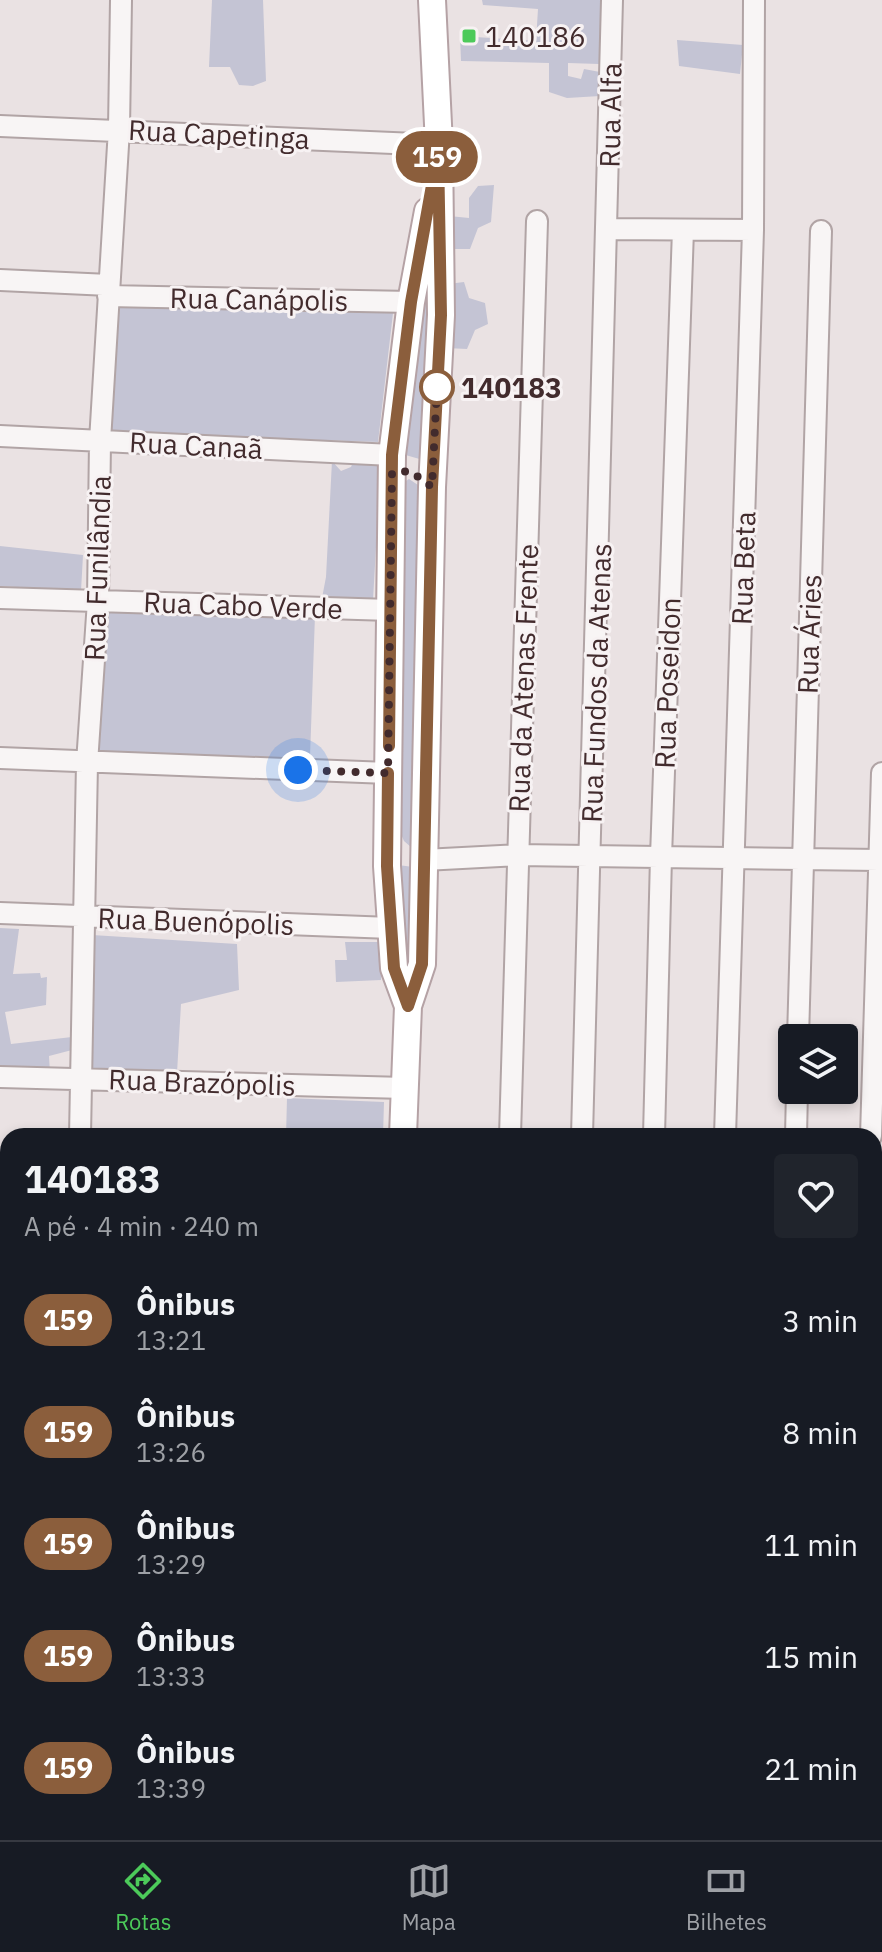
<!DOCTYPE html>
<html lang="pt">
<meta charset="utf-8">
<style>
body{margin:0;font-family:"IBM Plex Sans",sans-serif;background:#20242c;color:#f1f3f6;height:100vh;display:flex;flex-direction:column;font-size:30px;white-space:nowrap}
*{box-sizing:border-box;margin:0}
p{font-size:26px;color:#9ea1a6}
.icon{flex:none;width:44px;height:44px;fill:none;stroke:currentColor;stroke-width:2;stroke-linecap:round;stroke-linejoin:round}
.map{position:relative;flex:1;overflow:hidden}
.sheet{position:absolute;left:0px;top:1128px;width:882px;height:712px;display:flex;flex-direction:column;background:#171b24;border-radius:24px 24px 0 0;box-shadow:0 4px 12px #0003}
.sheet>*{flex:none}
.badge{padding:0 16px;border-radius:26px;font-size:28px;line-height:52px}
.fabs{position:absolute;left:778px;top:1024px;display:grid;gap:16px}
.fabs a{display:grid;place-items:center;width:80px;height:80px;border-radius:8px;background:#171b24;box-shadow:0 4px 12px #0003;font-size:40px}
.you{position:absolute;width:40px;height:40px;margin:-20px;border:6px solid #fff;border-radius:50%;background:#1a73e8;box-shadow:0 0 0 12px #1a73e833}
.map>.badge{position:absolute;translate:-50% -50%;box-shadow:0 0 0 4px #fff}
.round{display:grid;place-items:center;flex:none;width:84px;height:84px;border-radius:8px;background:#20242c}
.headline{display:flex;align-items:center;justify-content:space-between;height:136px;padding:0 24px}
h1{font-size:38px;font-weight:700;line-height:60px}
ul{padding:0;list-style:none}
li{display:flex;align-items:center;gap:24px;height:112px;padding:0 24px}
li div{flex:1}
li b{display:block;font-size:30px}
li em{font-style:normal}
li .badge{min-width:88px;font-weight:700;text-align:center}
.menu{display:flex;justify-content:space-around;align-items:center;height:112px;border-top:2px solid #363941;background:#171b24;font-size:22px;color:#9ea1a6}
.menu a{display:grid;justify-items:center;gap:4px}
.menu .on{color:#4cca5a}
.map>svg:first-child{display:block}
.green{fill:#c4c4d4}
.lines{fill:none;stroke-linecap:round;stroke-linejoin:round}
.minor-casing{stroke:#b1a4a5;stroke-width:24}
.major-casing{stroke:#b5a2a5;stroke-width:30}
.minor{stroke:#f8f5f5;stroke-width:20}
.major{stroke:#fff;stroke-width:26}
.line-casing{stroke:#fff;stroke-width:18}
.line{stroke:#8b5e3c;stroke-width:12}
.walk{stroke:#422b2d;stroke-width:8;stroke-dasharray:0 14.4}
.poi-dot{fill:#4cca5a;stroke:#f7f2f3;stroke-width:3}
.stop-dot{fill:#fff;stroke:#8b5e3c;stroke-width:4}
.labels{text-anchor:middle;dominant-baseline:central;stroke-width:6;stroke-linejoin:round;paint-order:stroke}
.poi-label{font-size:28px;fill:#422b2d;stroke:#f7f2f3;text-anchor:start}
.street-label{font-size:28px;fill:#422b2d;stroke:#f7f2f3}
.stop-label{font-size:28px;font-weight:bold;fill:#422b2d;stroke:#f7f2f3;text-anchor:start}
</style>
<div class="map">
<svg width="882" height="1840" viewBox="0 0 882 1840">
<rect width="100%" height="100%" fill="#eae2e3"/>
<path class="green" d="M212,0H263L266,81L253,86L239,85L230,67H209Z
M482,0H601L599,64L568,63V76L581,79L584,69L600,72V96L567,98L549,92V63L461,61L460,36L536,41L538,9L483,5Z
M677,40L743,45L740,74L679,66Z
M494,185L491,222L478,228L470,249H448L449,216L469,218V198L478,186Z
M434,209L423,460L402,454Z
M464,282L469,298L485,303L488,324L475,330L467,349L446,348L448,284Z
M115,305L393,313L378,442L111,433Z
M381,459L373,600L322,598L326,577L332,461L341,471L351,467L354,460Z
M409,479L418,485L419,626L412,848L404,841L400,832L403,483Z
M0,546L83,555L81,591L0,586Z
M106,608L315,615L310,757L93,756Z
M398,865L413,867L407,987Z
M0,928L19,929L13,974L40,973L41,978L47,977L46,1005L5,1012L11,1044L72,1037V1050L49,1056L50,1073L0,1071Z
M92,935L237,944L239,990L181,1004L177,1073L89,1074Z
M345,942H382L381,980L336,982L335,960H347Z
M287,1098L384,1102L383,1136H286Z
M8,1767V1806L0,1807V1768Z
M118,1832H244V1840L118,1836Z
M401,1832H442L440,1840H401Z"/>
<g class="lines">
<defs>
<path id="minor" d="M0,126L439,145
M608,229L753,230
M0,280L109,285
M108,296L411,302
M0,436L392,455
M0,598L390,610
M0,758L388,773
M424,860L518,855L879,860
M0,913L391,928
M798,1038L821,231
M0,1077L405,1088
M80,1136L87,763L98,601L100,441L119,129L121,0
M510,1136L537,221
M582,1136L612,0
M654,1136L661,857L683,230
M725,1136L753,230L754,0
M796,1136L797,1090
M871,1136L882,773
M0,1236H8
M0,1434H8
M874,1452H882
M0,1599H8
M874,1616H882
M0,1757H8
M63,1840V1832
M828,1840V1832
M877,1840L882,1668"/>
<path id="major" d="M408,1006L394,968L387,866L392,455L411,302L428,211
M403,1136L408,1006L422,964L432,487L441,315L439,145L432,0
M385,1832V1840"/>
</defs>
<use href="#minor" class="minor-casing"/>
<use href="#major" class="major-casing"/>
<use href="#minor" class="minor"/>
<use href="#major" class="major"/>
</g>
<g class="lines">
<defs>
<path id="line" d="M388,773L387,866L394,968L408,1006L422,964L432,487L441,315L438,152L411,302L392,455L389,746"/>
</defs>
<use href="#line" class="line-casing"/>
<use href="#line" class="line"/>
<path class="walk" d="M298,770L388,773L392,473L410,471L432,487L437,387"/>
</g>
<rect class="poi-dot" x="461" y="28" width="16" height="16" rx="4"/>
<circle class="stop-dot" cx="437" cy="387" r="16"/>
<g class="labels">
<g class="poi-label">
<text x="485" y="36">140186</text>
</g>
<g class="street-label">
<text transform="translate(610 115) rotate(-89)">Rua Alfa</text>
<text transform="translate(219 134) rotate(3)">Rua Capetinga</text>
<text transform="translate(259 299) rotate(1)">Rua Canápolis</text>
<text transform="translate(196 445) rotate(3)">Rua Canaã</text>
<text transform="translate(97 568) rotate(-88)">Rua Funilândia</text>
<text transform="translate(743 568) rotate(-88)">Rua Beta</text>
<text transform="translate(243 605) rotate(2)">Rua Cabo Verde</text>
<text transform="translate(809 634) rotate(-88)">Rua Áries</text>
<text transform="translate(523 678) rotate(-88)">Rua da Atenas Frente</text>
<text transform="translate(596 683) rotate(-88)">Rua Fundos da Atenas</text>
<text transform="translate(667 683) rotate(-88)">Rua Poseidon</text>
<text transform="translate(196 921) rotate(2)">Rua Buenópolis</text>
<text transform="translate(202 1082) rotate(2)">Rua Brazópolis</text>
</g>
<g class="stop-label">
<text x="461" y="387">140183</text>
</g>
</g>
</svg>
<div class="fabs">
<a><svg class="icon" aria-label="layers" viewBox="0 0 24 24"><path d="M12 4l9 5-9 5-9-5zM3 14l9 5 9-5"/></svg></a>
</div>
<div class="you" style="left:298px;top:770px"></div>
<b class="badge" style="left:437px;top:157px;background:#8b5e3c;color:#fff">159</b>
<section class="sheet">
<div class="headline"><div><h1>140183</h1><p>A pé · 4 min · 240 m</p></div><a class="round"><svg class="icon" aria-label="heart" viewBox="0 0 24 24"><path d="M12 20l-8-8c-3-5 5-10 8-4 3-6 11-1 8 4z"/></svg></a></div>
<ul>
<li><span class="badge" style="background:#8b5e3c;color:#fff">159</span><div><b>Ônibus</b><p>13:21</p></div><em>3 min</em></li>
<li><span class="badge" style="background:#8b5e3c;color:#fff">159</span><div><b>Ônibus</b><p>13:26</p></div><em>8 min</em></li>
<li><span class="badge" style="background:#8b5e3c;color:#fff">159</span><div><b>Ônibus</b><p>13:29</p></div><em>11 min</em></li>
<li><span class="badge" style="background:#8b5e3c;color:#fff">159</span><div><b>Ônibus</b><p>13:33</p></div><em>15 min</em></li>
<li><span class="badge" style="background:#8b5e3c;color:#fff">159</span><div><b>Ônibus</b><p>13:39</p></div><em>21 min</em></li>
</ul>
</section>
</div>
<nav class="menu">
<a class="on"><svg class="icon" aria-label="directions" viewBox="0 0 24 24"><path d="M12 3l9 9-9 9-9-9zM9 14v-3h6M13 9l2 2-2 2"/></svg>Rotas</a>
<a><svg class="icon" aria-label="map" viewBox="0 0 24 24"><path d="M3 6l6-2 6 2 6-2v14l-6 2-6-2-6 2zM9 4v14M15 6v14"/></svg>Mapa</a>
<a><svg class="icon" aria-label="tickets" viewBox="0 0 24 24"><path d="M3 7h18v10H3zM15 7v10"/></svg>Bilhetes</a>
</nav>
